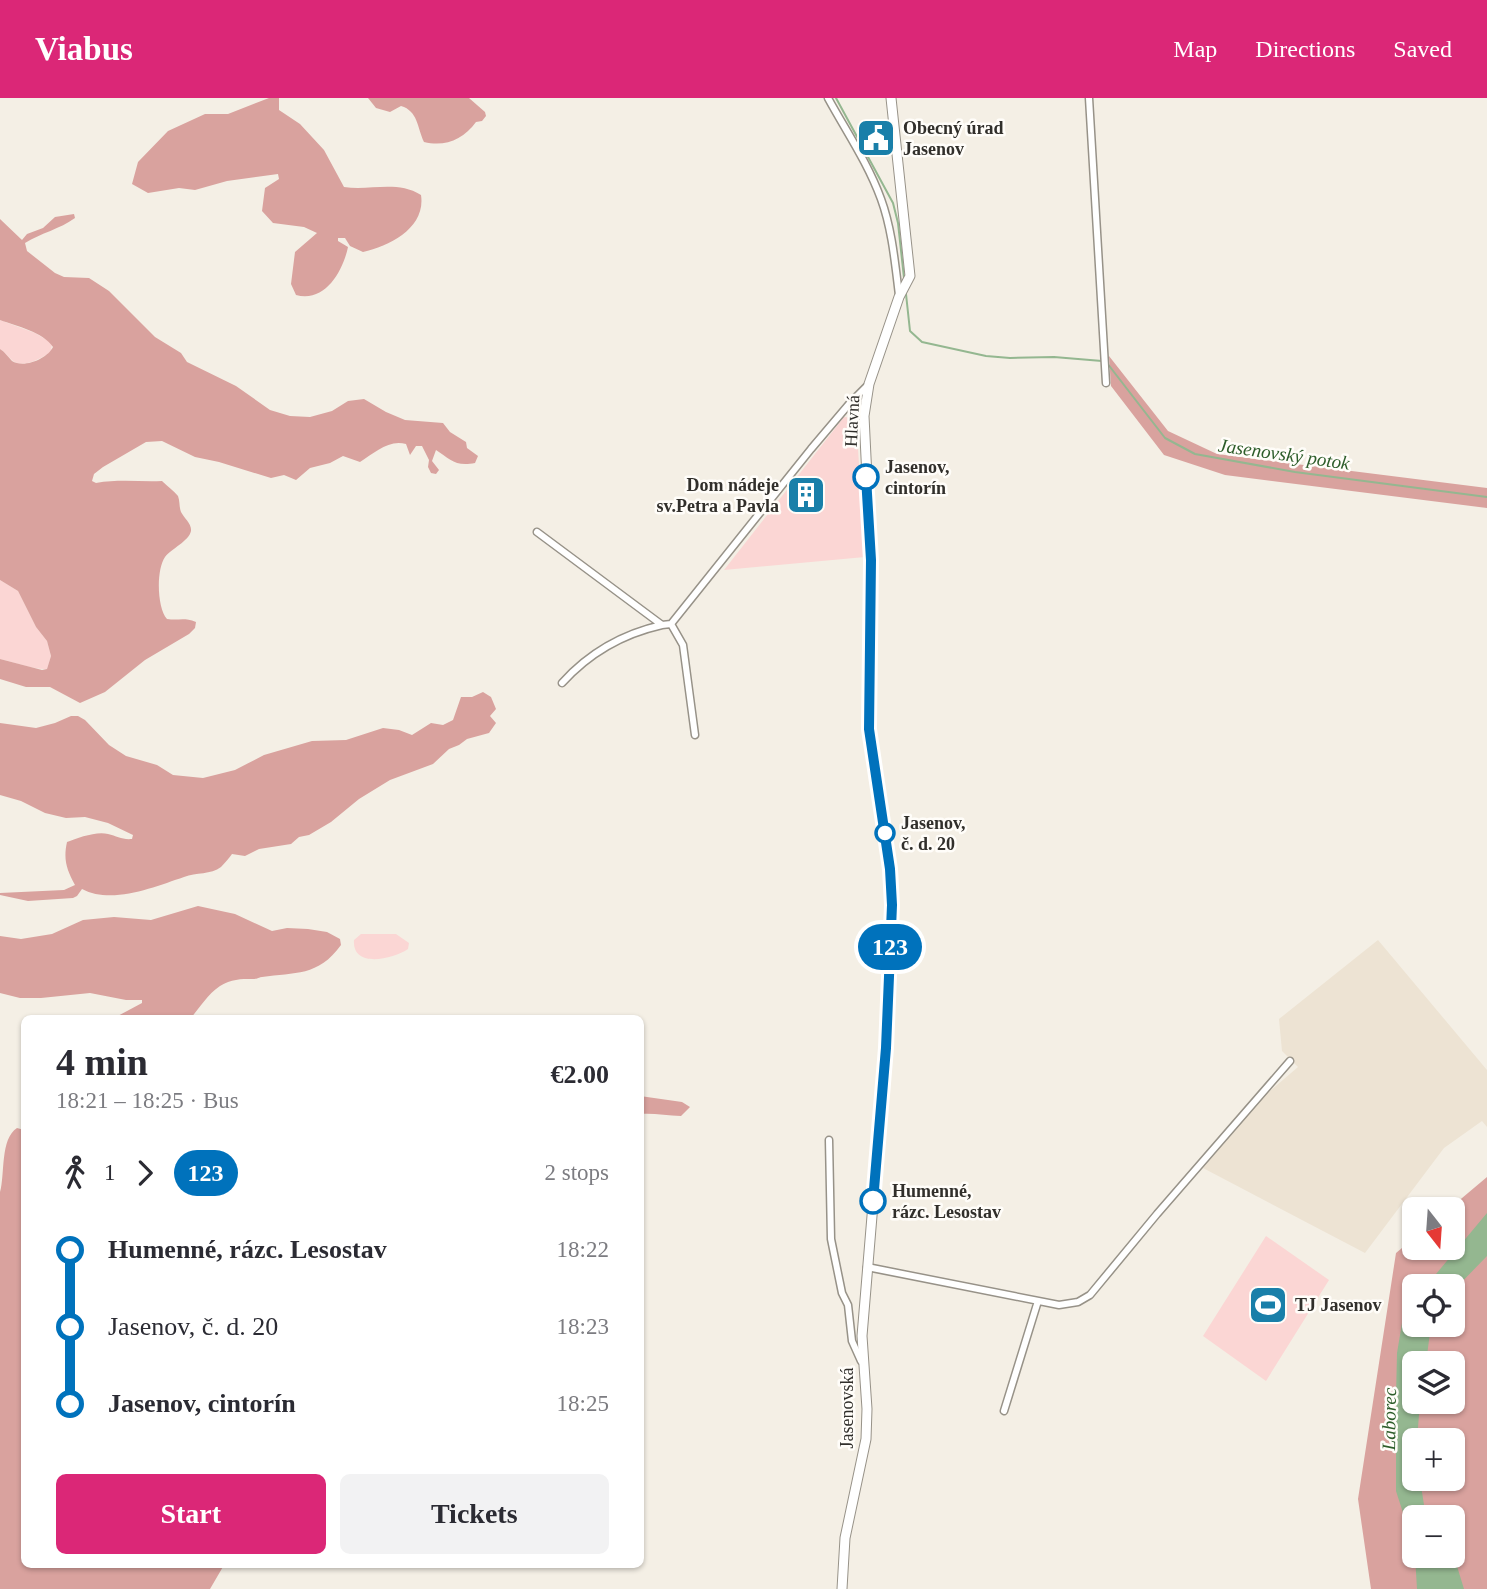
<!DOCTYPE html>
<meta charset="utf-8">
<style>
body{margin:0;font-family:"Times New Roman",serif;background:#f2f2f3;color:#2b2b33;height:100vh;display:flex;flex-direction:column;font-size:26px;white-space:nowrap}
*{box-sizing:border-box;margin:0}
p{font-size:23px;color:#7c7c81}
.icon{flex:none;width:38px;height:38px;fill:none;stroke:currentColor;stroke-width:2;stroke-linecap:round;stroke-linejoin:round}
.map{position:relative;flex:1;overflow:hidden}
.side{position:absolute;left:21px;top:917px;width:623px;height:553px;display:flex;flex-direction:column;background:#fff;border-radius:10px;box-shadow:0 2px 5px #0004}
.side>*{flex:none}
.badge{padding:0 14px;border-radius:23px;font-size:24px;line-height:46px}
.needle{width:46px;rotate:163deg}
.controls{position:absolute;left:1402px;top:1099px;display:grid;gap:14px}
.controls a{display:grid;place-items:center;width:63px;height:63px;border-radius:10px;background:#fff;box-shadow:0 2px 5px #0004;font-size:35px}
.map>.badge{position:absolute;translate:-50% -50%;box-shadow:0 0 0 4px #fff}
.legs{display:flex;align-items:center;gap:10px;height:77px;padding:0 35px;font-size:23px}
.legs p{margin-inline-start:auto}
.headline{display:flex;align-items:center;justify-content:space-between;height:119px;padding:0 35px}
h1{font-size:38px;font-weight:800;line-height:52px}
.action{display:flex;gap:14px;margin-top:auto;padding:14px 35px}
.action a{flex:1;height:80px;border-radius:10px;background:#db2777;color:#fff;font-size:28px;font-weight:800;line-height:80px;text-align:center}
.action a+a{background:#f2f2f3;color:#2b2b33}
ul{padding:0 35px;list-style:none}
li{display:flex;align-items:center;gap:24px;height:77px;font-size:26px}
li i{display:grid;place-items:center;width:10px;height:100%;margin:0 9px;background:currentColor}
li i::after{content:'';width:18px;height:18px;margin:-9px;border:5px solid;border-radius:50%;background:#fff}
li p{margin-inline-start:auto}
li:first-child i{background:linear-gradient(#0000 50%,currentColor 0)}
li:last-child i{background:linear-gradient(currentColor 50%,#0000 0)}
header{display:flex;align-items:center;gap:42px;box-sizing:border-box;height:98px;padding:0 35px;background:#db2777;color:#fff}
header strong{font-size:33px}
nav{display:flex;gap:38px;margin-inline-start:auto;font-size:24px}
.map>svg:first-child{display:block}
.built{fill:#ede3d3}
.green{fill:#fbd6d4}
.forest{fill:#d9a29e;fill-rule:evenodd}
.water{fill:#94b790}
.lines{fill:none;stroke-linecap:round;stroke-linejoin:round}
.stream{stroke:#94b790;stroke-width:2}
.street-casing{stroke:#979288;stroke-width:9}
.secondary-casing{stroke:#979288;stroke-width:11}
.street{stroke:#fff;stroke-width:6}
.secondary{stroke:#fff;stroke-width:9}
.line-1-casing{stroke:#fff;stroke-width:16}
.line-1{stroke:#0072bc;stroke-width:10}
.stop-1-dot{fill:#fff;stroke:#0072bc;stroke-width:3.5}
.labels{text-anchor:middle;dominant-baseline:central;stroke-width:5;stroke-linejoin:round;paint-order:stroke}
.poi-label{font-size:18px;font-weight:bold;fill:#312f2b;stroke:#fffdf9;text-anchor:start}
.street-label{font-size:18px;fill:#312f2b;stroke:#fffdf9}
.stop-label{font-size:18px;font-weight:bold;fill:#312f2b;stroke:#fffdf9;text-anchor:start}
.water-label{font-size:19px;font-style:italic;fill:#2d5d2a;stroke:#fffdf9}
</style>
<header>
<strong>Viabus</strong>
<nav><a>Map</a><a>Directions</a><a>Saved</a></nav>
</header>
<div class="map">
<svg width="1487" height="1491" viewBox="0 0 1487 1491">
<rect width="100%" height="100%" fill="#f4efe5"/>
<path class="built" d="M1378,842L1487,972V1029L1482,1023L1444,1050L1365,1155L1203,1070L1264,998L1298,969L1282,953L1279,921Z"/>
<path class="green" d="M0,222L35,235L52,245L51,254C41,260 24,271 13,263C8,259 5,254 0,251Z
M844,319L856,320L865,459L724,472Z
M0,482L18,493L36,529L47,543L51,558L47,571C36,572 13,564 0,561Z
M361,836H396L409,845L408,851C393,861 352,871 354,842Z
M1266,1138L1329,1182L1266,1283L1203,1238Z"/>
<path class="forest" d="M269,0H279V12L300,26L324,52L344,89C370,93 397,82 421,97C426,129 391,148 363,154L350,148L345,140H338V143L348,149C343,173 325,205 296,197L291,186L295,154L317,135L304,129L273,125L262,113L265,90L279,81L278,76L227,83L195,92L179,90L148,95L132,86L138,64L168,33L205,16H228Z
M368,0H469L485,14L486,18L482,23L476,24C463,42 445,49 424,44C417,29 418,13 401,8L390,14L376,10Z
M74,116L75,120C60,131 41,135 25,145L27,153L55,175L64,179L89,180L109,193L155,239L181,255L187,264L236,288L270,312L290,318L310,319L332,313L348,303L364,301L386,314L405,322L443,325L450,334L466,344L467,350L478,358L475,365C455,369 450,361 436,352L432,363L439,372L436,376L431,375L428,369L429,362L422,348H416L410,357L406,346C389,341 374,355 360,364L343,358L330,365L310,370L296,382L284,377L271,380L219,364L195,359L162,343L146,344L103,369L94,376L92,383L96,385C119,381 140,384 162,383C167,388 174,393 178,398C180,403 179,409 181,414C184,420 192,426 191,433C189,443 171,451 165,459C156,472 157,510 167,521C179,523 183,519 196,524L195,530L189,536L145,562L105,594L80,605L50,589H26L0,581V561L42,572L47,571L51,558L47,543L36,529L18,493L0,482V251C5,254 8,259 12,263C24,271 48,260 53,249C43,234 17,228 0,222V121L22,142L27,136L43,130L55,119Z
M1109,258L1168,333L1217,356L1487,390V410L1225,377L1164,357L1111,288Z
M483,594L491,599L496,611L490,618L496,625L489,635L467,641L459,647L449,651L433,666L390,682L359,701L331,724L309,737L299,739L291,746L259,751L245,758L232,756C229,760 225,765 221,769C211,777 196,774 184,779C154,789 112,807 82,791L77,798L73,800L28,803L0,797V795L64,792L75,787C67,772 63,762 67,744C78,740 96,733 108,736C117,738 122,742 132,741L133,737L108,725L85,719L66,720L45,715L21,703L0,697V625L36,630L55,625L71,618H78L85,622L109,647L126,658L157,667L173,677L203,680L235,672L264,657L312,643L346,642L383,630L399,632L412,637L431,625L443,627L453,622L461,599H472Z
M198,808L235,816L272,833L287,830L308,831L327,834L340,841L341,847C318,879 295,874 262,879C256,880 259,881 252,881C241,881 231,881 220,888C208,896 200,909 191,920H114L142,905V902H126L90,895L41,900H20L0,895V838L21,841L52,836L83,822L114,819L151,822Z
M640,998L682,1004L690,1009L681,1018C667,1018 654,1015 641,1016Z
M17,1030L24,1032V1466L224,1467L210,1491H0V1094C5,1076 0,1041 17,1030Z
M1487,1079V1491H1371L1358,1401L1396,1155L1414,1140V1150H1452V1111H1449ZM1414,1188H1452V1227H1414ZM1414,1265H1452V1304H1414ZM1414,1342H1452V1381H1414ZM1414,1419H1452V1458H1414Z"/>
<path class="water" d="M1487,1115V1158L1453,1193L1452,1188H1426Z
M1414,1201V1227H1431L1426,1265H1414V1304H1420L1417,1342H1414V1381H1420L1424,1407L1431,1419H1414V1449L1396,1393V1297L1397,1255L1404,1213Z
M1453,1455L1464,1491H1417L1415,1458H1452Z"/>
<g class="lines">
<path class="stream" d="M836,0L893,105L898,125L904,180
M906,196L910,233L922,244L986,258L1010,260L1054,259L1102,263
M1107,265L1165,340L1195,356L1295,374L1487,399"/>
<defs>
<path id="street" d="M828,0C846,33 868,65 881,101C892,131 895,165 899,197
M1089,0L1106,285
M537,434L662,527L671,526L811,351L850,305L868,287
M671,526L683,547L695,637
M562,585C590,554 622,536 662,527
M829,1042L831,1141L842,1195L848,1207L852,1243L861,1263
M867,1169L1059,1207L1078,1204L1090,1197L1157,1116L1290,963
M1004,1313L1038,1203"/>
<path id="secondary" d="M842,1491L845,1440L866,1341L867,1311L862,1238L886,950L892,807L890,771L869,631L871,462L864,318L869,286L899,199L910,178L891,0"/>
</defs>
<use href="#street" class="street-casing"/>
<use href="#secondary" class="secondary-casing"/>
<use href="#street" class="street"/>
<use href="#secondary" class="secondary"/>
</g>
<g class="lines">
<defs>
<path id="line-1" d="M866,379L871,462L869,631L890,771L892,807L886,950L873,1103"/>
</defs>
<use href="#line-1" class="line-1-casing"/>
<use href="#line-1" class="line-1"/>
</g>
<defs>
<symbol id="civic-square" viewBox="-11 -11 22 22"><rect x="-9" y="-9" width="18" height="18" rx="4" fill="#197fa9" stroke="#fffdf9"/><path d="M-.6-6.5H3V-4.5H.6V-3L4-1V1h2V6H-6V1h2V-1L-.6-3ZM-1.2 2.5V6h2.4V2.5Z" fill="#fff"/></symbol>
<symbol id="building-square" viewBox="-11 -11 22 22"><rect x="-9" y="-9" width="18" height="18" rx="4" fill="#197fa9" stroke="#fffdf9"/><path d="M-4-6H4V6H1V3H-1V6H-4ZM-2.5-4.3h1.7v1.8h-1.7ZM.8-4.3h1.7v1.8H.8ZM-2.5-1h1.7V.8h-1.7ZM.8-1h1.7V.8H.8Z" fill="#fff"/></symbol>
<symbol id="stadium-square" viewBox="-11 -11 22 22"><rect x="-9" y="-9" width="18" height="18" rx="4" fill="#197fa9" stroke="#fffdf9"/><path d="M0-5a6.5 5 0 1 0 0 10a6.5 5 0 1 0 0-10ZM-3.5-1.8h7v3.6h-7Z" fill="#fff"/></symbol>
</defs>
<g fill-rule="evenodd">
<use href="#civic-square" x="854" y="18" width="44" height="44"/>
<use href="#building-square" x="784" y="375" width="44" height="44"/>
<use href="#stadium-square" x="1246" y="1185" width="44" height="44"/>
</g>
<g class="stop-1-dot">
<circle cx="866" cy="379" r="12"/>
<circle cx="885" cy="735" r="9"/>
<circle cx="873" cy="1103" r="12"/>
</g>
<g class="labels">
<g class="poi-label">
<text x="903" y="30">Obecný úrad<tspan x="903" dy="21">Jasenov</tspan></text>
<text x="779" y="387" text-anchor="end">Dom nádeje<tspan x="779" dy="21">sv.Petra a Pavla</tspan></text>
<text x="1295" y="1207">TJ Jasenov</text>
</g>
<g class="street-label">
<text transform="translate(852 323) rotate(-87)">Hlavná</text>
<text transform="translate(847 1310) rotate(-90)">Jasenovská</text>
</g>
<g class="stop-label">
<text x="885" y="369">Jasenov,<tspan x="885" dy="21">cintorín</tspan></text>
<text x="901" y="725">Jasenov,<tspan x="901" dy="21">č. d. 20</tspan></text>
<text x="892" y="1093">Humenné,<tspan x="892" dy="21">rázc. Lesostav</tspan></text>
</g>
<g class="water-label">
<text transform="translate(1284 356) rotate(8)">Jasenovský potok</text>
<text transform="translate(1389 1321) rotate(-89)">Laborec</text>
</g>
</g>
</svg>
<div class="controls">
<a><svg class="needle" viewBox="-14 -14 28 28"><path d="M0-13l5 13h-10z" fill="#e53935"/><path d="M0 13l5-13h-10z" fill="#7c7c81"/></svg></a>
<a><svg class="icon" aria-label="locate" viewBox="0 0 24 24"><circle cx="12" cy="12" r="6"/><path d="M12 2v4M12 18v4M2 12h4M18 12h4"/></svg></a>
<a><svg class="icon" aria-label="layers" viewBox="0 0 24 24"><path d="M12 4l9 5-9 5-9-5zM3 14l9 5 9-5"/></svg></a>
<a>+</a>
<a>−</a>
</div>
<b class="badge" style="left:890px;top:849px;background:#0072bc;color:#fff">123</b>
<section class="side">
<div class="headline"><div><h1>4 min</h1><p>18:21 – 18:25 · Bus</p></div><b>€2.00</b></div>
<div class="legs"><svg class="icon" aria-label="walk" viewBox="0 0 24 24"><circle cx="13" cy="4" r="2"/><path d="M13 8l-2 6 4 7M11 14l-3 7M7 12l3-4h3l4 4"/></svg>1<svg class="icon" aria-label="forward" viewBox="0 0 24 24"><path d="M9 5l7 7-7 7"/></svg><b class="badge" style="background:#0072bc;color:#fff">123</b><p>2 stops</p></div>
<ul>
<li><i style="color:#0072bc"></i><b>Humenné, rázc. Lesostav</b><p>18:22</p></li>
<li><i style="color:#0072bc"></i><span>Jasenov, č. d. 20</span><p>18:23</p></li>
<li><i style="color:#0072bc"></i><b>Jasenov, cintorín</b><p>18:25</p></li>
</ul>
<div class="action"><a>Start</a><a>Tickets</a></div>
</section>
</div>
